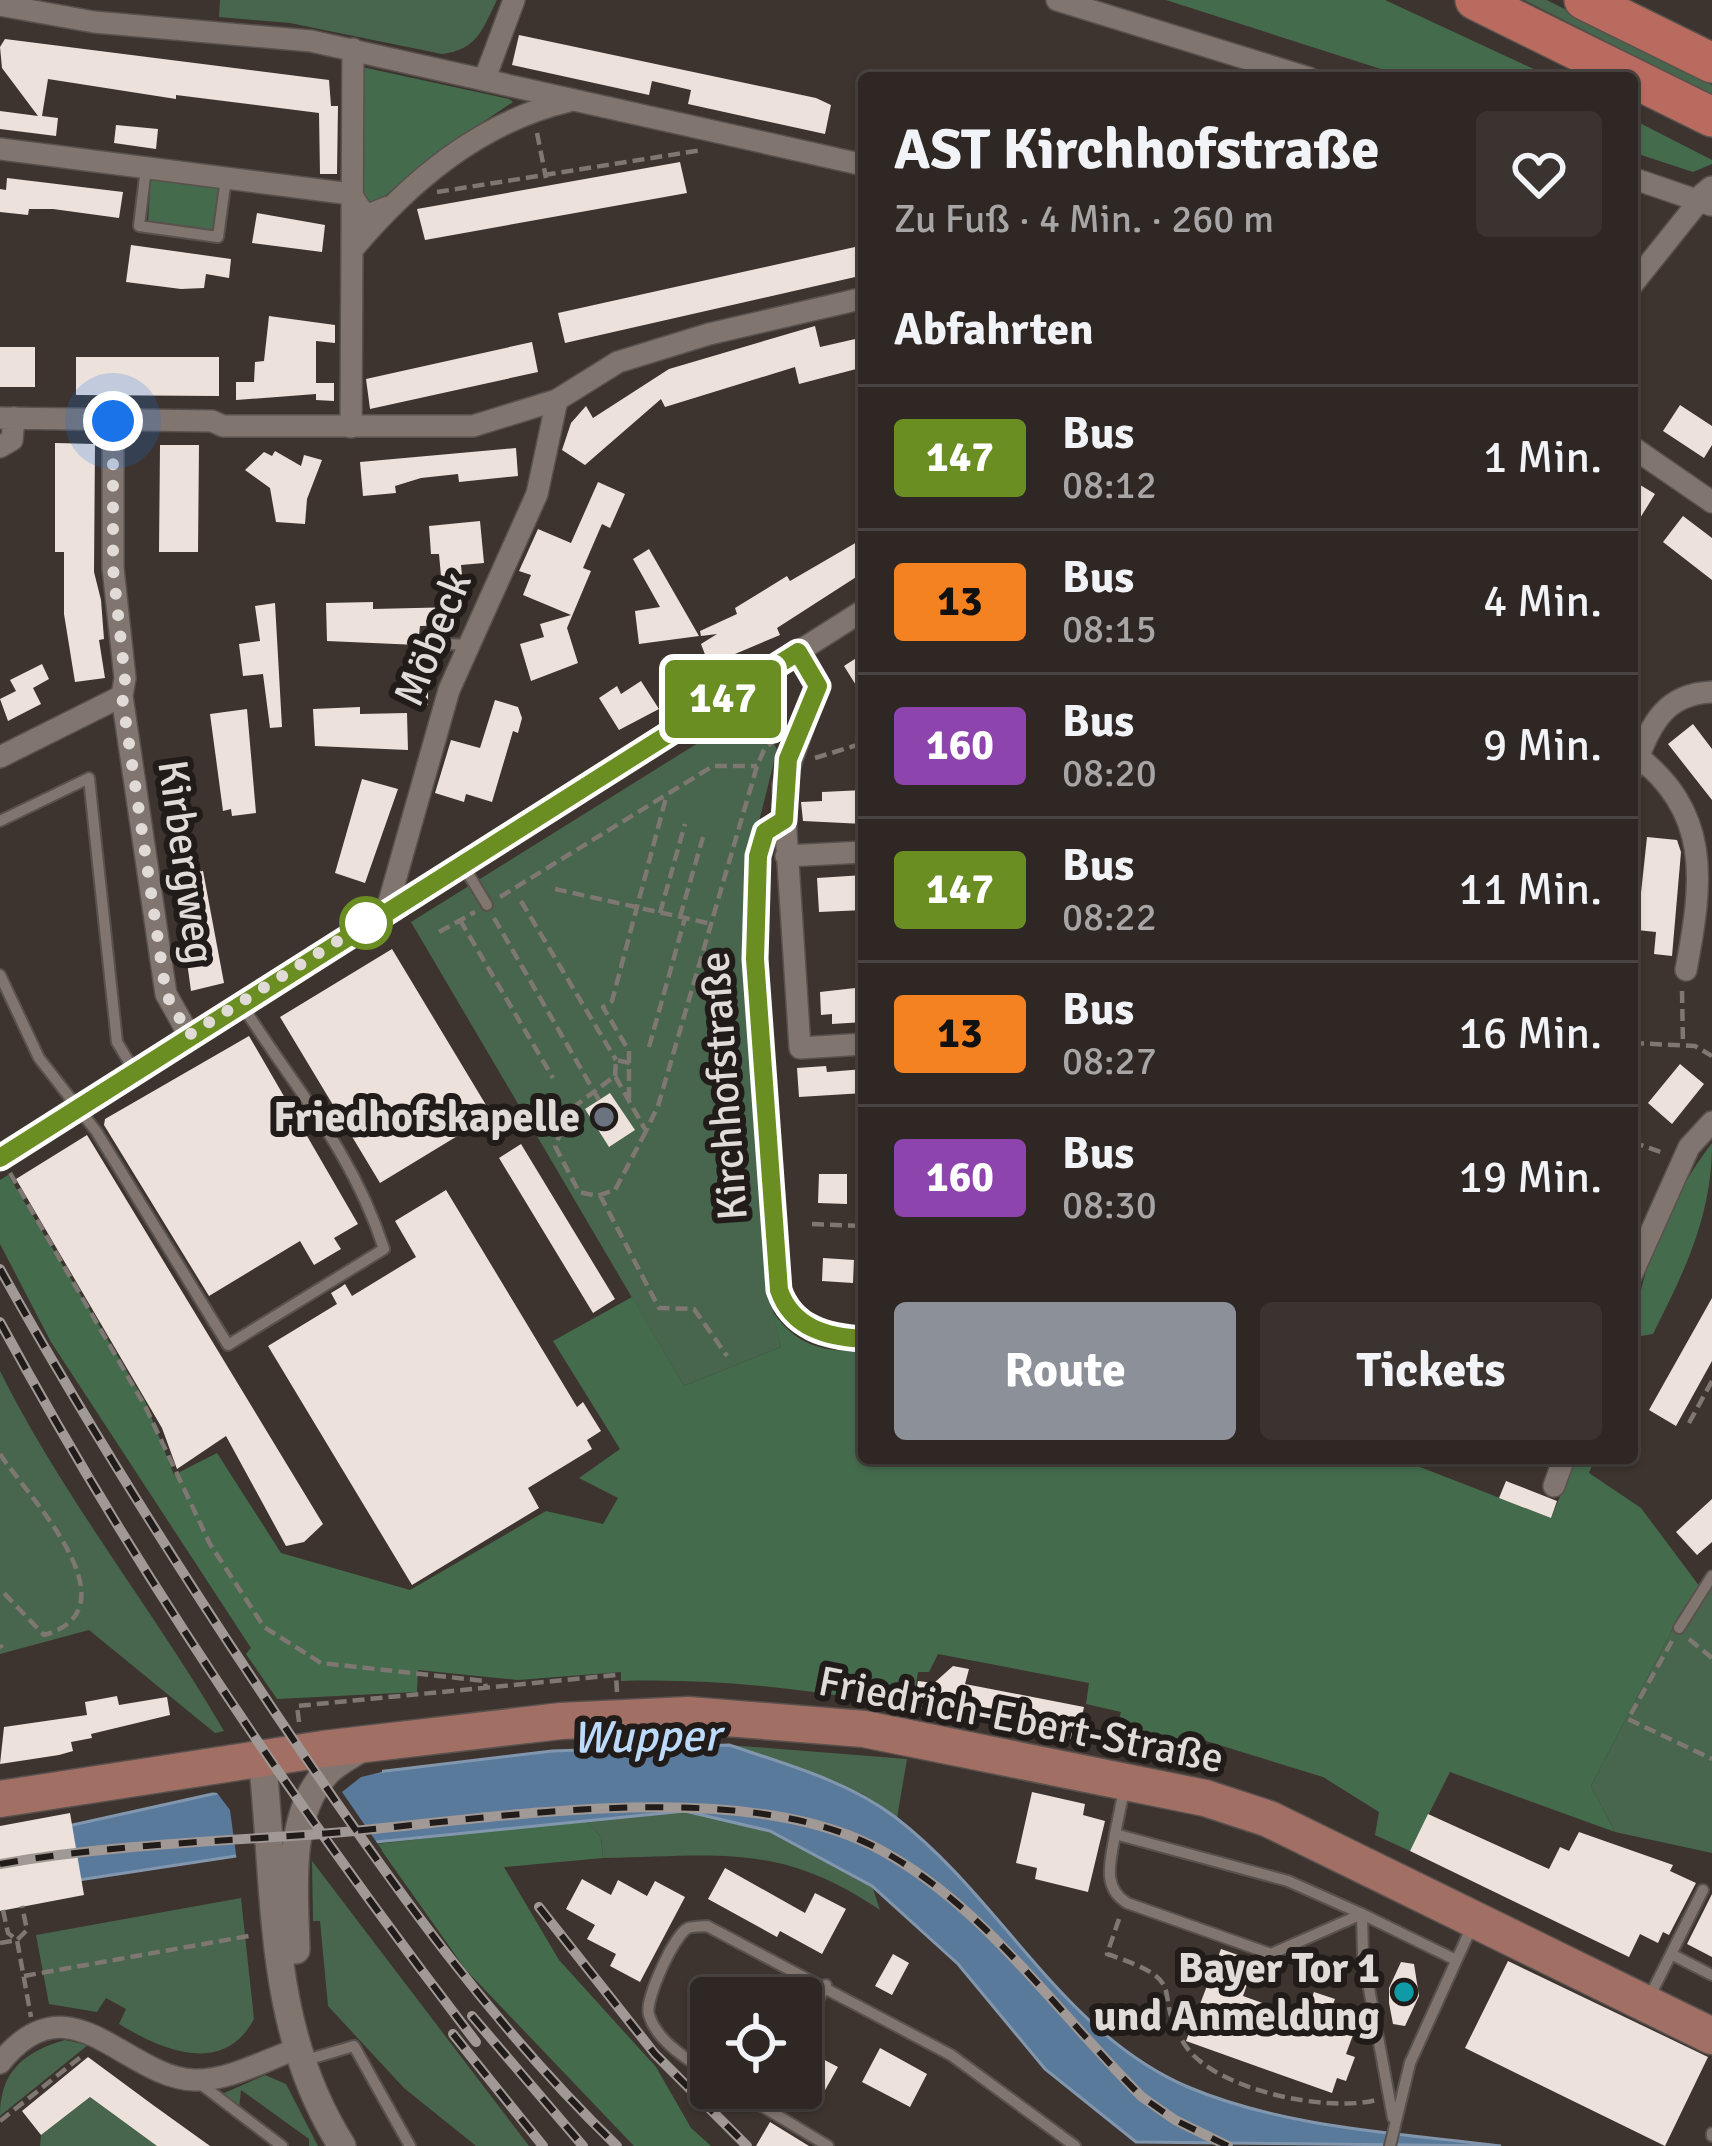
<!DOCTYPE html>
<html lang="de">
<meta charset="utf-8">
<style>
body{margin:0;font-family:Signika,sans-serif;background:#3a3330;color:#f1f3f6;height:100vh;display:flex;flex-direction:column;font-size:45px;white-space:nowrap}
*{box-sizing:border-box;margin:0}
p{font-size:39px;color:#a7a5a6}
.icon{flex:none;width:66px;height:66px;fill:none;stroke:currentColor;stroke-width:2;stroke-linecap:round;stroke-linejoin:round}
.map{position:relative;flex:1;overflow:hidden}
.drawer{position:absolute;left:858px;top:72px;width:780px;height:1392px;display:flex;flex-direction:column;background:#2e2723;border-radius:12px;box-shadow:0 3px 9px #0004,0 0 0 3px #494441}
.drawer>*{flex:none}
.badge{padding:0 24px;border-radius:9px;font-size:42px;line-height:78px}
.buttons{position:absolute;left:690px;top:1977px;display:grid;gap:24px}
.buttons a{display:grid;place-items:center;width:132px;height:132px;border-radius:12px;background:#2e2723;box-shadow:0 3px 9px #0004,0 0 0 3px #494441;font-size:60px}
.you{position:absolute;width:60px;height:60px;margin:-30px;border:9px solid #fff;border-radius:50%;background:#1a73e8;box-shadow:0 0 0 18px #1a73e833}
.map>.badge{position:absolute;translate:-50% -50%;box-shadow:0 0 0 6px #fff}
h2{padding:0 36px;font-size:45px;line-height:108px}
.round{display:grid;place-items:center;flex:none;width:126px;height:126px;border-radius:12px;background:#3a3330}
.head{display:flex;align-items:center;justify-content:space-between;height:204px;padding:0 36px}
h1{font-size:57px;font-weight:700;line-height:90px}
.button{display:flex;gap:24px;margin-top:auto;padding:24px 36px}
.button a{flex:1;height:138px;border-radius:12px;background:#8c9099;color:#fff;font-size:48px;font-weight:700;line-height:138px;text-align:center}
.button a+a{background:#3a3330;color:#f1f3f6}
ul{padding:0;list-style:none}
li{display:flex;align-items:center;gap:36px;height:144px;padding:0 36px;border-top:3px solid #494441}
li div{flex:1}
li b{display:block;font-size:45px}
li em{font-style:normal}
li .badge{min-width:132px;font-weight:700;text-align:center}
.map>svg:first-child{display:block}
.green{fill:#47664d}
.forest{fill:#456b4d}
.water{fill:#5a7a9c;stroke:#8297ae;stroke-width:3}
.pier{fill:#3d342f}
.building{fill:#ede1db}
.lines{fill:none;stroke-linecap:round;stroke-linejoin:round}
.service-casing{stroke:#59514d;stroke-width:14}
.minor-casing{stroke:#59514d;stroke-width:24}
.tertiary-casing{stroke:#59514d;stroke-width:30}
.primary-casing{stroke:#59514d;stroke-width:39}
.motorway-casing{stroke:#59514d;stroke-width:42}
.path{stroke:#7e7772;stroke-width:4.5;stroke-dasharray:12 6;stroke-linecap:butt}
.service{stroke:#80756f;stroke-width:10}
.minor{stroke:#80756f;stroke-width:21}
.tertiary{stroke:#80756f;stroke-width:27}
.primary{stroke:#a26f65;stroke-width:36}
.motorway{stroke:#b96b5f;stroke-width:39}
.rail-casing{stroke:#a19996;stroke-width:10}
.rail{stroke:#211c1a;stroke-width:6;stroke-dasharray:18;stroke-linecap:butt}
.line-casing{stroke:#fff;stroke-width:27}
.line{stroke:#6b8e23;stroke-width:18}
.walk{stroke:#e1dbd8;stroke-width:12;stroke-dasharray:0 21.6}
.stop-dot{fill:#fff;stroke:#6b8e23;stroke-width:6}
.worship-dot{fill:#6b7280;stroke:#211c1a;stroke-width:4.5}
.culture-dot{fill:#0f9aa8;stroke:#211c1a;stroke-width:4.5}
.labels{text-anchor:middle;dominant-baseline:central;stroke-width:12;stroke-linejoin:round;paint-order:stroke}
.street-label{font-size:42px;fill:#e1dbd8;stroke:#211c1a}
.poi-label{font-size:42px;font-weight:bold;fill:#e1dbd8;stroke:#211c1a;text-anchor:end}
.water-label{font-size:45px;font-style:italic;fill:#bcdbfc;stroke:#211c1a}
</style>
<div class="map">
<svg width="1712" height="2146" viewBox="0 0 1712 2146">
<rect width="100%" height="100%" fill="#3d342f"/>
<path class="green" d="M220,0H497C482,30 477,50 442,54L290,23L219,17Z
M1524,0H1547L1712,85V95Z
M783,690L772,739L777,750L750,857L749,957L770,1297L781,1347L684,1386L411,922Z
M0,1371C64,1499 153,1609 224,1731L215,1733L89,1630L0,1654Z
M1712,1573V1853L1615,1832L1591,1786L1684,1607Z
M729,1745L907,1759L897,1818L862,1794Z
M685,1811L770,1831L872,1886L880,1910C779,1842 718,1856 603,1858L601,1837L585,1820Z
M312,1861L529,2146H476L404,2088L328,2006L320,1921H313Z
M241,1898L254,2019C223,2077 162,2050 119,2024L126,2009L106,1998L97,2012L49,2004L36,1935Z
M65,2040L88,2045L0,2116C0,2071 24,2052 65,2040Z
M265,2075L286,2084L318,2146H309V2139L241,2090L239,2109L220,2095Z
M90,2097L157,2146H40L41,2135Z"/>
<path class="forest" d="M1166,0H1385L1553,78H1409Z
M362,67L509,99L513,102L434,154L378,202H369L361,196Z
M1632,119L1712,160V164L1693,172L1632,152Z
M151,175L220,183L216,226L210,230L148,222Z
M1712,1143C1712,1216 1685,1270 1653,1334L1641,1336L1632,1360C1632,1285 1666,1203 1712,1143Z
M8,1175L145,1401L174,1475L217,1453L281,1553L410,1590L546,1511L603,1524L618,1498L579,1478L620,1449L553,1341L632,1297L684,1386L781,1347L773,1312C797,1346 823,1352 864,1351V1458H1397L1551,1518L1576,1458H1595L1589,1473L1641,1508L1700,1587L1684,1607L1591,1786L1615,1832L1450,1772L1410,1851L1375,1835L1379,1812L1323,1777L1193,1737L1165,1763L1112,1748L1121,1712L1086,1704L1089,1683L938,1654L929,1672H918L912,1708C814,1690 721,1678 621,1681V1672L518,1680L418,1670L417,1692L277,1699L246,1654L251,1648L51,1342L0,1244V1180Z
M585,1820L601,1837L603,1858L504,1867L559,1960L656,2067L691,2128L711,2146H634L466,1970L377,1844Z"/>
<path class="water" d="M729,1745C785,1764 848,1781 895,1817C1001,1898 1062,2033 1188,2087C1285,2128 1397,2133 1501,2146L1136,2142L1045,2069L958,1964L872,1886L770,1831L685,1811L236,1856L0,1892V1841L235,1789L552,1751Z"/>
<path class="pier" d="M382,1767V1772L361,1777L342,1792L382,1850L237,1862L230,1810L217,1793L205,1791Z"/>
<path class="building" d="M519,35L816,98L831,105L825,134L688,104L691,90L652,81L649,95L512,65Z
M5,39L329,80L331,106H338L337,174H320L319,113L176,95V99L48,79L42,116L58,118L56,136L0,129V111L38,116L2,68L0,47Z
M116,125L158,129L156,149L114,143Z
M680,162L687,193L425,240L417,209Z
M7,178L123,192L119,218L53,209H29L28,215L0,212V189L6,190Z
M257,213L325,225L322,252L252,243Z
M131,245L231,259L229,278L206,274L204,288L181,289L126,282Z
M864,245V275L565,343L558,313Z
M269,316L335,325V343L316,341V383H334V401L316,400V394L236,400V382H254L255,362L264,361Z
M815,326L820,347L864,337V367L799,384L795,367L665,407L661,399L585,465L562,450L571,423L586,406L593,418L669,369Z
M532,342L538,372L370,409L366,379Z
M0,347H35V387H0Z
M76,357H219V396L76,395Z
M1680,405L1712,426V445L1704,458L1663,431Z
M55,443L95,444L94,572L101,600L104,639L99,640L105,678L75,682L64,614V552H55Z
M160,445H199L198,552H159Z
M516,448L518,476L459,482L458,474L421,478L395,486L396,493L363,496L360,462Z
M275,451L301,466L304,455L322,460L307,499L305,524L276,522L270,488L245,470L264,452L272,456Z
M1632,480L1655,494L1632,531Z
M598,482L625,494L610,528L602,524L583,568L591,571L567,628L578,663L531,681L520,644L544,637L540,624L571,615L523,595L531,575L519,571L538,529L571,543Z
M1683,516L1712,538V580L1663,542Z
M480,521L484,563L461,565L463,586L442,587L439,554H431L429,526Z
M864,538V572L777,628L780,635L709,665L701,644L717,634L701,636L700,631L737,614L735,608L787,576L790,581Z
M649,549L699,636L639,644L635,611L660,607L633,559Z
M373,602V609L458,607V625L420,626L418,645L327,641L326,603Z
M275,603L282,727L270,728L263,674L243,676L239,644L260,641L255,606Z
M864,653V698L844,666Z
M42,664L49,679L33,688L41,704L8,721L0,699L16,691L10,680Z
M408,666H428V705H408Z
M641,681L659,709L619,730L599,698L617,686L621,694Z
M495,700L518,707L522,718L518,733L513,731L492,802L466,794L464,802L435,793L451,740L480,748Z
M360,707V714L407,713L408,750L315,746L313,709Z
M247,709L256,813L232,816L231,809L223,811L210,714Z
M1693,724L1712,749V800L1668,744Z
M362,779L398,789L365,883L335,873Z
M864,790V824L803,821L801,802L822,801V792Z
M1647,837L1677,840L1681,852L1672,956L1654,954L1656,932L1637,930Z
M191,851L194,872L203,871L224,983L191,991L172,853Z
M864,875V910L819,912L817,878Z
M392,949L492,1115L380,1183L280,1017Z
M864,987V1022L832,1024V1014L821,1015L820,992Z
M249,1036L358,1224L334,1238L341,1249L314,1265L300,1241L209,1296L104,1125L105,1119Z
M1680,1064L1704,1084L1672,1124L1648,1103Z
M826,1066L827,1072L864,1069V1093L799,1097L797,1068Z
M610,1093L635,1130L609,1147L585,1109Z
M87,1135L323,1524L304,1542L286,1546L226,1436L177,1469L162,1428L16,1179Z
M521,1144L615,1299L593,1313L499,1158Z
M819,1174H847V1204L818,1203Z
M446,1190L577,1407L583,1402L601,1431L587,1440L592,1449L528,1488L539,1508L412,1585L268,1346L337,1304L331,1293L341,1287L345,1284L352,1296L416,1257L395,1221Z
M823,1258L854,1260L853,1283L822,1281Z
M1712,1298V1361L1676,1426L1649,1410Z
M1506,1481L1557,1501L1551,1518L1499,1498Z
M1712,1499V1542L1697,1555L1676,1532Z
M953,1666L969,1669L965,1684L1084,1707L1077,1740L913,1708L918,1681L934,1683Z
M117,1696L119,1705L167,1697L170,1715L91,1734L92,1738L71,1742L73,1751L59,1755L0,1764L4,1727L87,1715L85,1702Z
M1032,1792L1085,1804L1083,1815L1105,1821L1088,1892L1035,1879L1037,1868L1016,1863Z
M70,1813L84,1895L0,1911V1826Z
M1428,1814L1549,1869L1560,1847L1569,1851L1579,1832L1673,1865L1670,1871L1696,1883L1669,1935L1663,1932L1658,1943L1640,1934L1629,1957L1410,1851Z
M725,1868L805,1913L815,1893L846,1909L822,1954L780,1931L777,1937L708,1899Z
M582,1879L611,1895L618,1880L647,1896L655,1881L685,1897L640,1982L610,1966L616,1954L587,1939L595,1925L566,1909Z
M1712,1894V1957L1687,1944Z
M1221,1949L1255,1961L1243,1996L1304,2018L1314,1992L1335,1999L1325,2025L1353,2035L1346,2054L1355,2057L1346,2081L1337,2078L1332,2093L1186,2041Z
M893,1954L909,1963L892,1995L875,1986Z
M1508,1961L1708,2057L1665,2146L1465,2048Z
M1401,1962L1414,1964L1419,1996L1405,2026L1393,2024L1389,2003V1988Z
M880,2048L927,2074L910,2107L862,2082Z
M815,2055L838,2067L824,2092L801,2080Z
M88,2057L153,2105L210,2146H157L90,2097L41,2135L22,2111Z
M770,2122L809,2146H756Z"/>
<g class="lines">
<defs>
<path id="service" d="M146,168L139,226L218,237L226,178
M427,643L469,645
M0,821L89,778L117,1042L135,1072
M461,862L487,905
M0,975L39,1058L96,1131L228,1345L384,1249C352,1150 296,1090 242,1005
M1679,1628L1712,1576
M1124,1790L1115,1834L1288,1881L1362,1914L1363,1956L1393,2118
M1115,1834C1111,1860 1101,1887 1127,1903L1271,1954L1362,1914L1456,1960
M1671,1954L1712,1975
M1648,2000L1703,1890
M801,2032L826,1985
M306,2060L354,2046L410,2146
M711,2075C689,2060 657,2042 649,2015C644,2001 674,1935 688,1928C690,1927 704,1926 707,1926L951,2055L1075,2146
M198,2082L282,2146
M732,2088L828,2146
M761,2106L771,2088
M1712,2133V2136
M1390,2146L1410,2063L1472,1926"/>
<path id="minor" d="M1057,0L1309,78
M0,5L94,22L311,41L864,165
M485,78L514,0
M0,149L351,194L365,216L388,207
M1632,178L1711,205
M352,250C410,181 480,122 569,101
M1632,285L1700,200
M0,418L212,421L223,426H473L557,400L618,362L709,334L864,298
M113,421V568L125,678L122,696L166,994L189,1035
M351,427L353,49
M0,447L12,440L14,418
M1632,447L1712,502
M798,652L818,685L783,785L800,1048L864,1044
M1632,752C1712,811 1703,880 1686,970
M0,757L122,696
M1632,771C1650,730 1660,694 1712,692
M784,820L765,832L758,856L755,959L779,1290C792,1327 827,1337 864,1339
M786,856L864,852
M387,909L449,690L537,494L557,400
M0,1158L864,610
M1632,1274L1689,1147L1712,1122
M1554,1486L1564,1458
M0,2063C70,1975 124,2077 194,2080C227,2081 264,2061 294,2050"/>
<path id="tertiary" d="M1700,200L1712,190
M262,1757C277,1894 266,2026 342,2146
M296,1950C295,1896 285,1817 326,1773C336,1762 353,1754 365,1746"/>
<path id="primary" d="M0,1799L323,1749L561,1721L688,1715L864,1729L1205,1798L1269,1819L1712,2036"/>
<path id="motorway" d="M1475,0L1712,117
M1584,0L1712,63"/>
</defs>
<use href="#service" class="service-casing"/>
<use href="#minor" class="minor-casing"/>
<use href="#tertiary" class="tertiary-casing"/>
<use href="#primary" class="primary-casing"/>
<use href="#motorway" class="motorway-casing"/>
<path class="path" d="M537,133L546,178
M437,192L702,150
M815,758L864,743
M555,889L712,924
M500,897L713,766H757
M521,901L616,1060
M660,913L685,824
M680,917L703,837
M494,918L599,1100
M460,920L553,1078
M439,932L475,912
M1682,991L1683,1045
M1632,1043L1695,1046L1712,1056
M649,1047L685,918
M615,1076L616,1060L630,1063
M629,1099V1051L603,1007L612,1001L667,794
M646,1131L615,1190L597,1196L579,1192L555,1146L571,1109L615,1076L646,1131L658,1106L757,766L764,750L780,734
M1632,1142L1666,1154
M10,1173L146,1408L210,1544L264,1627L321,1663L485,1681L486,1689
M600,1195L659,1308L694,1309L727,1356
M812,1224L864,1226
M1689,1423L1712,1381
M0,1454C24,1492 140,1608 44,1635L0,1589
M1689,1639L1712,1658
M1672,1641L1628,1719L1712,1759
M0,1645L2,1648
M299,1722L297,1706L616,1675L617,1692
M3,1910L8,1933L17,1940L31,2017
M1119,1919L1107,1954C1196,1984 1148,1988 1185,2045C1214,2090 1328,2113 1376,2100
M0,1943L17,1940L27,1930L22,1906
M24,1976L254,1935
M0,2121L82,2056"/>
<use href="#service" class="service"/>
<use href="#minor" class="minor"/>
<use href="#tertiary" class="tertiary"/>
<use href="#primary" class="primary"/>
<use href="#motorway" class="motorway"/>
<defs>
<path id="rail" d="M0,1269C92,1434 193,1592 299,1748C396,1890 493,2026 617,2146
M0,1322C135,1571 303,1817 476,2042
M0,1864C103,1846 203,1842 306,1835C468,1824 725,1773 871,1845C981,1900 1056,2012 1142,2097L1175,2120L1228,2146
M539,1907L655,2054L747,2146
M472,2016L583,2146
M453,2034L543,2146"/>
</defs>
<use href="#rail" class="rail-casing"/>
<use href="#rail" class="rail"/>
</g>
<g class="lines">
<defs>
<path id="line" d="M0,1158L798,652L818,686L788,759L784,820L765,832L758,856L755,959L779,1290C792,1328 827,1337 864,1339"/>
</defs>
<use href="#line" class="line-casing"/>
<use href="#line" class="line"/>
<path class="walk" d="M113,421V568L125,679L122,696L166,994L189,1035L366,923"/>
</g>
<circle class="stop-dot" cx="366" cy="923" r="24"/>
<circle class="worship-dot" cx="604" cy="1117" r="12"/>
<circle class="culture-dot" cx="1404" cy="1992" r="12"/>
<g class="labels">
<g class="street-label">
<text transform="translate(433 639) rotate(-68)">Möbeck</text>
<text transform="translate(186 862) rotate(82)">Kirbergweg</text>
<text transform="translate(724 1086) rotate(-94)">Kirchhofstraße</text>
<text transform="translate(1021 1720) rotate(11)">Friedrich-Ebert-Straße</text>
</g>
<g class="poi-label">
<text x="580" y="1117">Friedhofskapelle</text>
<text x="1380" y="1968">Bayer Tor 1<tspan x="1380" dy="48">und Anmeldung</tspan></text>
</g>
<g class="water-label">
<text transform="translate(646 1737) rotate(-1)">Wupper</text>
</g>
</g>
</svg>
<div class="buttons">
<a><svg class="icon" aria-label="locate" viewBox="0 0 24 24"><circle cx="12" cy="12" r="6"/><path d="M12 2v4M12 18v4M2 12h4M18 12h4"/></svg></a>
</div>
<div class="you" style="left:113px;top:421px"></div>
<b class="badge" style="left:723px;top:699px;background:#6b8e23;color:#fff">147</b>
<section class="drawer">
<div class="head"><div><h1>AST Kirchhofstraße</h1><p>Zu Fuß · 4 Min. · 260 m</p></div><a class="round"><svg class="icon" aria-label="heart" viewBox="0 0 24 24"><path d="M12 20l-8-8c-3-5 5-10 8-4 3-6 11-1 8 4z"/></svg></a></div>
<h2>Abfahrten</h2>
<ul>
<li><span class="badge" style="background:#6b8e23;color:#fff">147</span><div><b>Bus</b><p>08:12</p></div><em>1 Min.</em></li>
<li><span class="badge" style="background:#f58220;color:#111">13</span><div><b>Bus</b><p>08:15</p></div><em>4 Min.</em></li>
<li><span class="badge" style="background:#8e44ad;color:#fff">160</span><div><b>Bus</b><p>08:20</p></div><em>9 Min.</em></li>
<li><span class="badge" style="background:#6b8e23;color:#fff">147</span><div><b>Bus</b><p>08:22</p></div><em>11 Min.</em></li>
<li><span class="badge" style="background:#f58220;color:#111">13</span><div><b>Bus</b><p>08:27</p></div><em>16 Min.</em></li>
<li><span class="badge" style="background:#8e44ad;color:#fff">160</span><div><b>Bus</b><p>08:30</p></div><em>19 Min.</em></li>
</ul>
<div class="button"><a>Route</a><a>Tickets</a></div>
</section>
</div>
